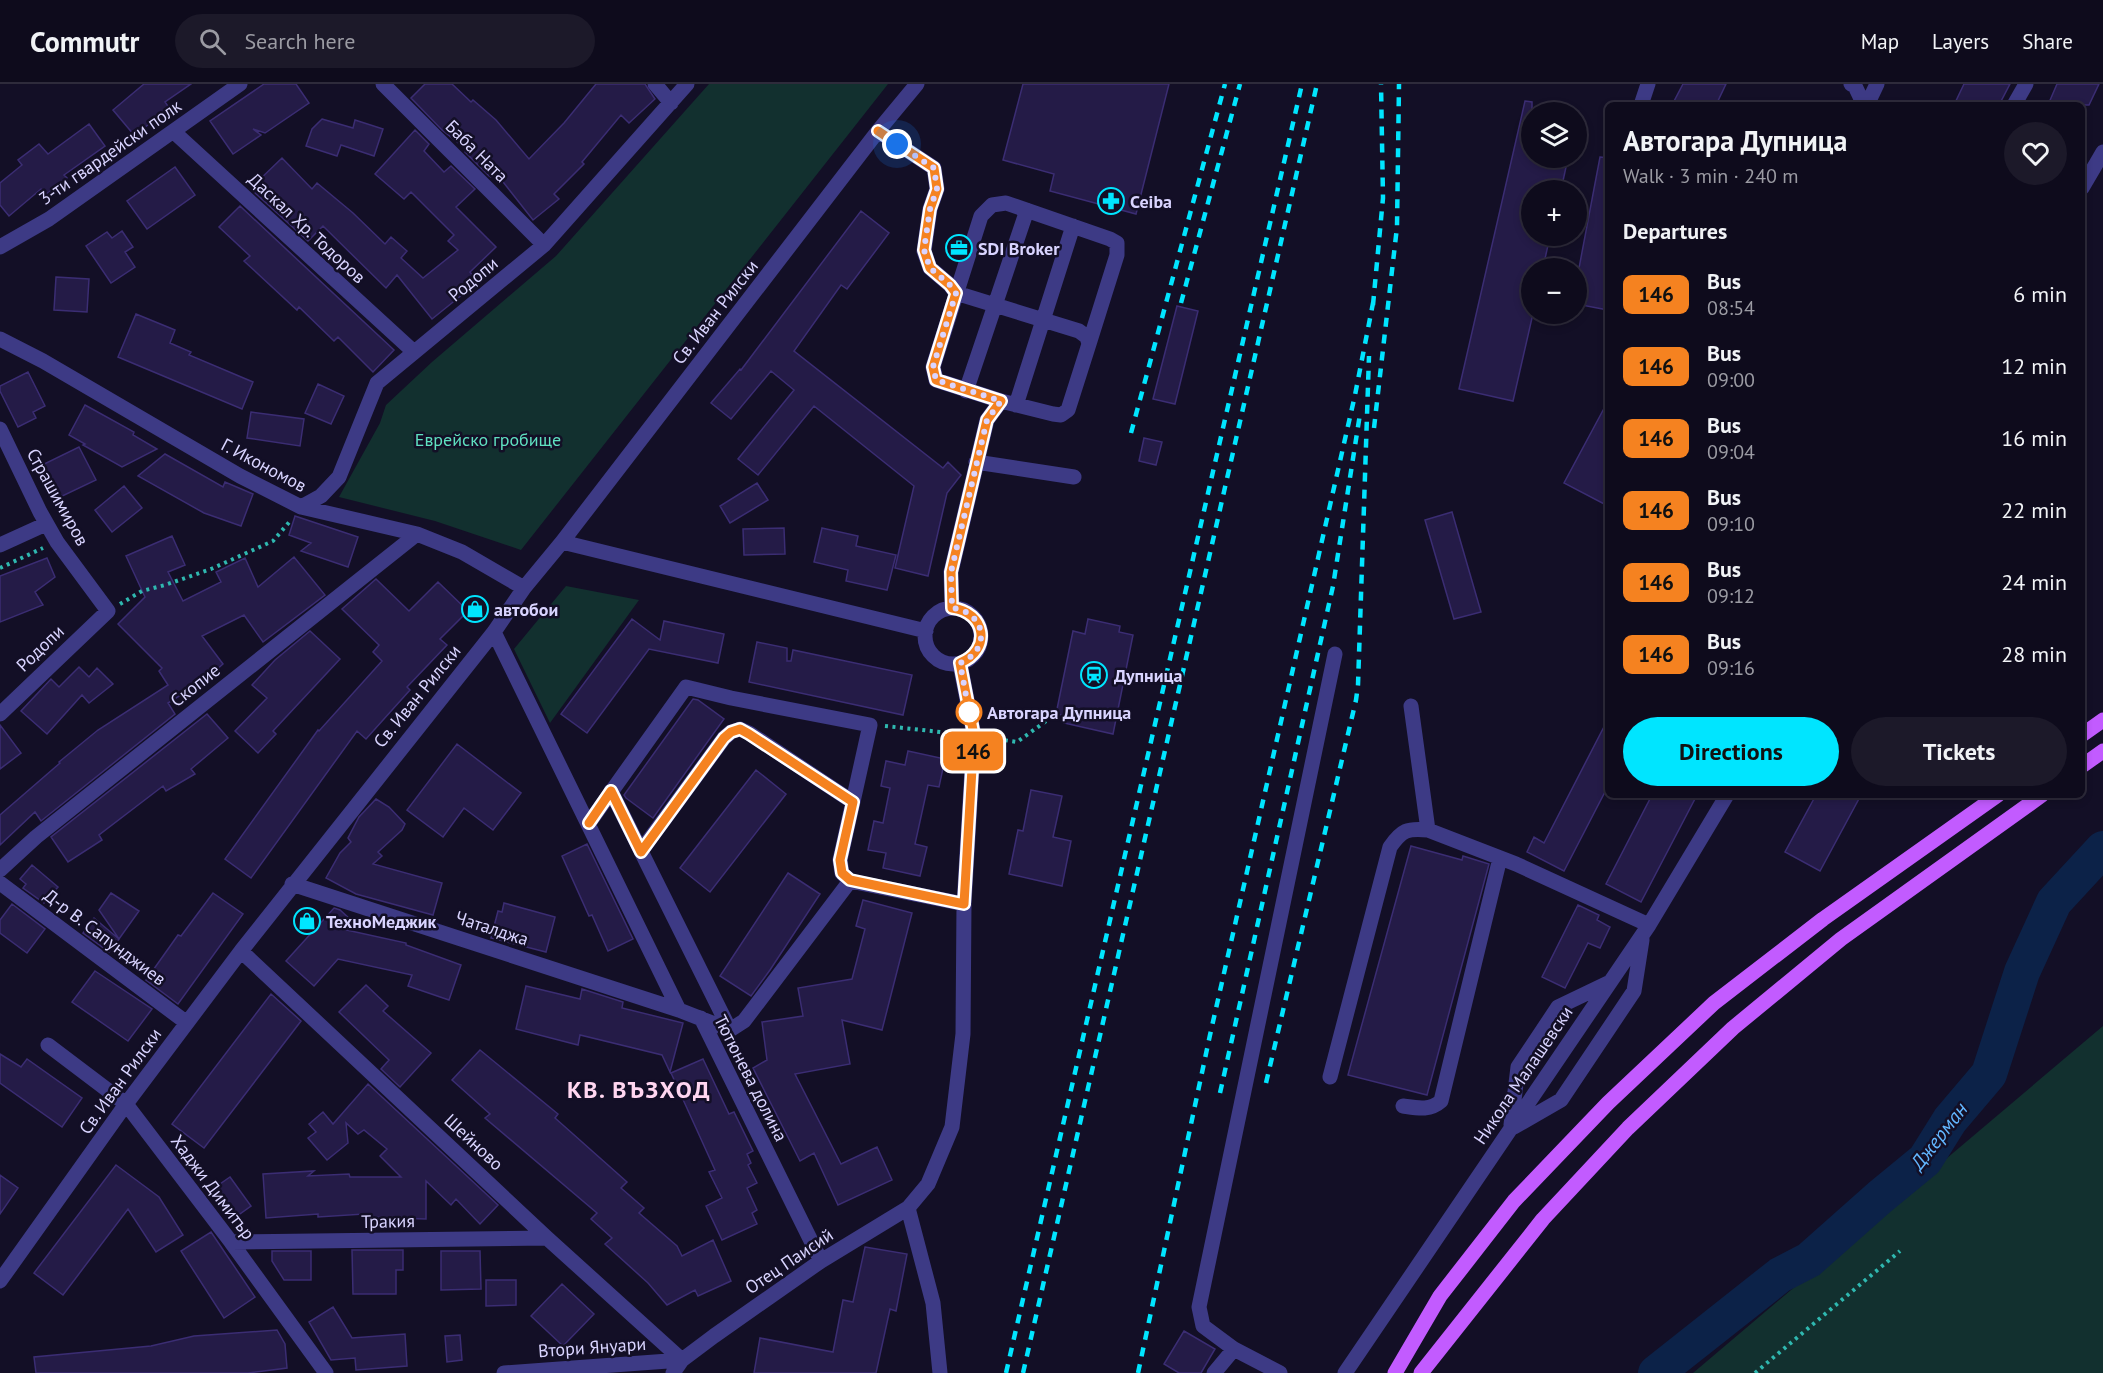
<!DOCTYPE html>
<meta charset="utf-8">
<style>
body{margin:0;font-family:"PT Sans",sans-serif;background:#1c1929;color:#f1f3f6;height:100vh;display:flex;flex-direction:column;font-size:22px;white-space:nowrap}
*{box-sizing:border-box;margin:0}
p{font-size:20px;color:#9b9ba3}
.icon{flex:none;width:33px;height:33px;fill:none;stroke:currentColor;stroke-width:2;stroke-linecap:round;stroke-linejoin:round}
.map{position:relative;flex:1;overflow:hidden}
.sheet{position:absolute;left:1605px;top:18px;width:480px;height:696px;display:flex;flex-direction:column;background:#0e0b1c;border-radius:9px;box-shadow:0 3px 9px #0003,0 0 0 2px #2e2b3b}
.sheet>*{flex:none}
.badge{padding:0 12px;border-radius:9px;font-size:21px;line-height:39px}
.controls{position:absolute;left:1521px;top:18px;display:grid;gap:12px}
.controls a{display:grid;place-items:center;width:66px;height:66px;border-radius:50%;background:#0e0b1c;box-shadow:0 3px 9px #0003,0 0 0 2px #2e2b3b;font-size:30px}
.you{position:absolute;width:30px;height:30px;margin:-15px;border:4px solid #fff;border-radius:50%;background:#1a73e8;box-shadow:0 0 0 9px #1a73e833}
.map>.badge{position:absolute;translate:-50% -50%;box-shadow:0 0 0 3px #fff}
h2{padding:0 18px;font-size:22px;line-height:54px}
.round{display:grid;place-items:center;flex:none;width:63px;height:63px;border-radius:32px;background:#1c1929}
.overview{display:flex;align-items:center;justify-content:space-between;height:102px;padding:0 18px}
h1{font-size:28px;font-weight:700;line-height:45px}
.primary-button{display:flex;gap:12px;margin-top:auto;padding:12px 18px}
.primary-button a{flex:1;height:69px;border-radius:36px;background:#00e5ff;color:#111;font-size:24px;font-weight:700;line-height:69px;text-align:center}
.primary-button a+a{background:#1c1929;color:#f1f3f6}
ul{padding:0;list-style:none}
li{display:flex;align-items:center;gap:18px;height:72px;padding:0 18px}
li div{flex:1}
li b{display:block;font-size:22px}
li em{font-style:normal}
li .badge{min-width:66px;font-weight:700;text-align:center}
header{display:flex;align-items:center;gap:36px;box-sizing:border-box;height:84px;padding:0 30px;background:#0e0b1c;border-bottom:2px solid #2e2b3b}
header strong{font-size:28px}
nav{display:flex;gap:33px;margin-inline-start:auto;font-size:21px}
.search{width:420px;height:54px;background:#1c1929;display:flex;align-items:center;gap:15px;box-sizing:border-box;padding:0 21px;border-radius:33px;color:#9b9ba3;font-size:22px}
.map>svg:first-child{display:block}
.green{fill:#12302f}
.lines{fill:none;stroke-linecap:round;stroke-linejoin:round}
.river{stroke:#0c2248;stroke-width:36}
.building{fill:#241b47;stroke:#3b2d73;stroke-width:1.5}
.path{stroke:#2fb8b0;stroke-width:4;stroke-dasharray:3 4.5;stroke-linecap:butt}
.minor{stroke:#3d3a85;stroke-width:15}
.major{stroke:#c25bff;stroke-width:15}
.rail{stroke:#00e5ff;stroke-width:4.5;stroke-dasharray:9 8;stroke-linecap:butt}
.line-casing{stroke:#fff;stroke-width:14}
.line{stroke:#f58220;stroke-width:9}
.walk{stroke:#d9d4ff;stroke-width:6;stroke-dasharray:0 10.8}
.stop-dot{fill:#fff;stroke:#f58220;stroke-width:3}
.labels{text-anchor:middle;dominant-baseline:central;stroke-width:5;stroke-linejoin:round;paint-order:stroke}
.street-label{font-size:18px;fill:#d9d4ff;stroke:#130f26}
.poi-label{font-size:18px;font-weight:bold;fill:#d9d4ff;stroke:#130f26;text-anchor:start}
.park-label{font-size:18px;fill:#5fe0c0;stroke:#130f26}
.stop-label{font-size:18px;font-weight:bold;fill:#d9d4ff;stroke:#130f26;text-anchor:start}
.water-label{font-size:20px;font-style:italic;fill:#62b6ff;stroke:#130f26}
.district-label{font-size:24px;font-weight:bold;letter-spacing:1.5px;fill:#ffd6f0;stroke:#130f26}
</style>
<header>
<strong>Commutr</strong>
<div class="search"><svg class="icon" aria-label="search" viewBox="0 0 24 24"><circle cx="10" cy="10" r="6"/><path d="M15 15l6 6"/></svg>Search here</div>
<nav><a>Map</a><a>Layers</a><a>Share</a></nav>
</header>
<div class="map">
<svg width="2103" height="1289" viewBox="0 0 2103 1289">
<rect width="100%" height="100%" fill="#130f26"/>
<path class="green" d="M709,0H888L521,466L435,437L339,413L380,339L386,321L432,278L556,172Z
M566,502L639,516L550,639L514,565Z
M2103,942V1289H1693Z"/>
<g class="lines">
<path class="river" d="M1656,1289L1780,1191L1809,1176L1880,1113L1925,1076L1950,1036L1989,990L2022,888L2054,818L2103,765"/>
</g>
<path class="building" d="M144,0H191L165,18L170,25L134,51L113,26Z
M264,0H296L309,19L265,49L253,45L261,51L233,70L210,37Z
M425,0H452L471,18L473,16L496,36L529,75L564,39L596,0H645L655,15L629,39L621,31L582,78L584,80L554,110L559,115L533,136L496,89L491,93L489,92L465,68L467,66L442,46L411,14Z
M1023,0H1169L1136,130L1050,107L1054,90L1003,76Z
M1683,0H1726L1716,21H1672Z
M1964,0H2010L1999,21H1954Z
M2057,0H2099L2089,21H2048Z
M1525,17L1532,18V74H1568L1561,106H1532V152H1550L1543,184H1532V234L1513,317L1459,305Z
M322,35L353,44L355,36L383,45L374,72L341,61L337,72L306,62L312,45Z
M89,40L105,62L64,91L67,94L45,111L41,105L9,132L0,121V99L22,81L18,76L39,60L48,70Z
M415,46L429,60L424,67L444,88L451,82L475,105L456,123L496,163L470,188L478,198L432,235L397,191L386,204L323,142L308,157L254,108L256,105L253,102L282,74L312,105L317,99L353,129L385,160L391,153L407,167L401,174L423,194L458,166L448,157L454,151L411,108L404,115L375,90Z
M1600,73L1608,74V226L1576,220V200Z
M175,83L195,111L147,145L127,117Z
M240,122L394,266L373,288L338,253L334,257L299,223L297,226L244,177L250,172L219,143Z
M861,127L889,149L847,205L841,201L794,267L943,384L948,378L961,391L947,409L928,492L895,484L914,402L814,322L758,391L738,375L794,306L771,287L731,335L711,319L740,285L741,286Z
M122,147L133,163L125,168L135,183L111,199L86,162L107,148L112,154Z
M56,193L89,195L87,228L54,226Z
M1177,222L1198,227L1175,320L1153,315Z
M136,230L175,246L170,259L191,268L189,271L253,298L242,325L118,273Z
M28,288L45,322L33,328L36,334L18,343L0,307V302Z
M318,300L344,312L331,340L305,329Z
M1608,317V422L1564,399Z
M85,321L134,348L133,351L157,365L122,383L83,361L85,360L69,351Z
M251,328L304,335L300,362L247,354Z
M1144,354L1162,358L1156,381L1139,377Z
M79,363L96,396L56,415L40,382Z
M165,370L223,403L225,398L253,410L241,442L204,429L138,392Z
M757,399L768,416L730,439L720,422Z
M124,402L142,424L112,448L95,426Z
M1452,428L1481,528L1454,535L1425,436Z
M295,432L358,453L348,483L301,467L311,459L289,451Z
M784,444L785,470L744,471L743,445Z
M822,444L858,452L856,462L896,471L887,506L846,497L848,486L814,478Z
M172,452L185,481L168,488L183,517L221,498L216,488L245,474L258,503L294,473L325,511L263,558L244,531L202,552L223,580L205,596L168,619L175,630L41,737L35,728L0,761V731L60,679L59,678L98,646L168,601L159,587L162,584L118,540L145,513L126,472Z
M47,474L55,493L35,508L43,521L0,538V492Z
M376,495L409,527L438,498L468,527L440,555L447,561L407,603L410,606L366,655L357,647L251,794L225,775L318,646L319,647L382,577L373,568L379,561L342,525Z
M632,535L660,556L664,537L724,550L718,579L649,565L587,649L561,630Z
M1088,535L1120,542L1119,548L1133,551L1113,650L1064,639L1066,632L1056,630L1073,547L1085,550Z
M310,547L340,575L273,647L276,650L258,669L235,647L267,614L252,601L275,576Z
M757,558L787,564V577H791L793,566L912,591L903,631L749,598Z
M79,583L89,593L97,584L113,600L89,619L82,611L47,650L21,627L51,595L59,603Z
M693,615L698,616L724,635L653,734L626,714L624,711Z
M207,630L228,654L191,685L195,690L166,707L163,702L99,751L102,756L68,778L51,753Z
M1608,635V702L1564,787L1527,768L1534,753L1544,759Z
M0,641L21,669L0,685Z
M457,660L521,709L493,746L464,724L443,753L407,726Z
M908,667L945,675L939,703L928,701L915,760L927,763L920,792L883,784L886,769L868,766L874,737L883,739L890,704L881,702L886,677L905,681Z
M756,686L786,710L710,808L680,784Z
M1031,706L1062,712L1053,753L1071,757L1062,802L1009,790L1018,746L1023,747Z
M1652,711H1697L1641,818L1606,800Z
M1816,711H1861L1820,787L1785,768Z
M376,715L389,723L405,740L402,746L378,768L382,772L373,780L442,799L433,831L356,810L326,794L340,769L351,758L348,754L359,733Z
M587,760L633,855L608,867L592,831L589,832L562,772Z
M1411,762L1462,776L1463,772L1489,780L1427,1011L1348,991Z
M32,781L58,803L44,819L23,804L26,800L20,795Z
M788,789L820,810L770,886L751,912L720,892Z
M111,809L139,827L119,855L99,826Z
M213,809L243,830L178,920L146,896L178,851L181,852Z
M863,816L912,829L882,946L842,936L850,980L795,990L841,1080L877,1063L892,1096L838,1121L814,1069L800,1077L753,984L767,976L762,938L803,932L798,904L852,895L865,845L856,842Z
M504,819L555,833L546,868L491,854L498,827L502,828Z
M12,820L45,845L27,869L0,849V836Z
M1578,821L1599,831L1597,836L1610,843L1600,864L1588,859L1565,904L1542,893Z
M334,824L340,826L350,835L342,845L406,859V861L461,881L449,916L408,902L412,891L338,875L314,902L286,877Z
M94,834L119,855L109,868L83,849Z
M95,887L152,925L128,957L72,918Z
M366,901L388,922L383,927L431,969L400,1003L381,985L389,976L339,928Z
M526,902L580,915L582,905L623,918L622,924L683,939L670,988L662,971L580,951L578,961L516,945Z
M271,910L301,937L204,1064L172,1040Z
M480,966L558,1030L555,1034L627,1098L621,1104L644,1124L639,1129L677,1162L682,1172L713,1156L731,1197L698,1212L695,1206L667,1221L648,1199L605,1160L612,1154L591,1135L597,1129L485,1034L490,1030L452,996Z
M0,970L21,983L27,975L82,1014L62,1043L0,999Z
M703,975L729,1030L734,1028L753,1067L747,1070L751,1079L748,1081L757,1099L747,1104L757,1126L752,1129L757,1140L722,1156L706,1122L722,1114L709,1088L715,1086L671,989Z
M368,1000L498,1121L480,1140L456,1115L451,1121L426,1097V1135L364,1133V1130L318,1133V1130L266,1134L263,1090L314,1087L308,1092L349,1090L350,1093H401L380,1072L387,1065L364,1046L358,1050L346,1039L348,1059L327,1076L308,1054L316,1048L309,1040L323,1028L333,1040Z
M116,1081L159,1113L183,1151L156,1168L128,1125L63,1211L34,1189Z
M0,1091L18,1104L0,1130Z
M230,1093L251,1122L230,1137L210,1107Z
M211,1148L255,1213L224,1234L181,1167Z
M865,1163L907,1170L896,1227L890,1225L876,1289H754L760,1254L833,1268L843,1216L853,1218Z
M352,1166H403V1186H396V1210H353Z
M272,1167H311V1196H284L272,1177Z
M441,1167H480L481,1205L441,1206Z
M486,1196H516V1221L486,1222Z
M562,1200L594,1230L563,1262L531,1232Z
M333,1223L352,1254L405,1250L407,1282L356,1286L355,1274L331,1276L309,1238Z
M277,1246L285,1260L287,1284L248,1289H36L34,1273L151,1262L194,1252Z
M1184,1247L1215,1265L1201,1289H1179L1164,1280Z
M460,1251L462,1276L447,1278L445,1252Z"/>
<g class="lines">
<path class="path" d="M0,484L43,464
M120,520L142,507L165,501L211,485L273,457L291,436
M885,642L959,650
M990,654L1017,658L1056,630
M1755,1289L1900,1167"/>
<path class="minor" d="M383,0L544,161
M655,0L671,19
M1851,0L1855,2L1864,21
M1641,21L1648,0
M1867,21L1877,0
M2014,21L2026,0
M878,47L934,84L937,105L930,125L924,167L930,184L950,201L956,209L1079,247L1087,253L1089,260L1068,326L1061,331L1053,330L1001,317L987,336L951,488L952,524
M174,48L414,268
M2082,104L2103,68
M0,163L49,135L240,0
M0,255L43,277L240,392L301,423L417,450L462,468L524,504
M966,307L1027,126
M1001,317L936,296L933,283L981,132L992,121L1006,119L1110,155L1117,159V171L1089,260
M1016,321L1073,142
M0,345L40,428L57,458L108,527L0,630
M976,378L1074,393
M301,423L321,412L339,393L377,299L544,161L687,0
M562,458L926,547
M0,461L46,440
M925 552a28 28 0 1 1 56 0a28 28 0 1 1-56 0Z
M494,548L679,926L730,946
M1411,622L1428,746
M611,707L730,946
M589,739L686,603L731,614L870,641L840,776L842,789L850,797L964,820
M641,767L724,654L731,648L740,645L749,649L853,718
M0,786L36,753L417,450
M0,799L187,939
M292,800L679,926
M241,867L547,1154L682,1276
M701,934L821,1177
M730,946L744,937L850,797
M48,961L126,1020L231,1158L326,1289
M1330,993L1390,763C1402,746 1407,744 1428,746L1516,780L1649,841
M1403,1022C1417,1024 1430,1027 1441,1017L1500,774
M1511,1041L1518,983L1558,923L1608,899
M1514,1043L1561,1016L1634,907L1642,856
M908,1124L933,1219L940,1289
M231,1158L547,1154
M0,1197L126,1020L241,867L494,548L524,504L562,458L878,47L917,0
M504,1289L682,1276
M673,1289L682,1276L714,1252L821,1177L908,1124L928,1100L952,1043L963,950L964,820L974,651L960,580
M1214,1289L1234,1265
M1280,1289L1234,1265L1203,1242L1199,1223L1335,570
M1345,1289L1649,841L1727,711"/>
<path class="major" d="M2082,651L2103,636
M2082,682L2103,667
M1395,1289L1440,1212L1514,1117L1608,1019L1714,919L1823,835L1998,711
M1421,1289L1543,1135L1628,1044L1733,944L1841,855L2042,711"/>
<path class="rail" d="M1181,219L1240,0
M1373,221L1383,114L1381,0
M1374,344L1397,143L1399,0
M1131,349L1225,0
M1266,999L1356,616L1358,601L1369,272
M1220,1009L1333,502L1360,330
M1006,1289L1302,0
M1023,1289L1317,0
M1138,1289L1210,951L1355,311L1374,214"/>
</g>
<g class="lines">
<defs>
<path id="line" d="M589,739L611,707L641,768L724,654L731,648L740,645L749,650L853,718L840,776L842,789L850,796L964,820L974,651L960,579C992,566 986,528 952,524L951,488L987,336L1001,317L936,296L933,283L956,209L950,201L930,184L924,166L930,125L937,105L934,84L878,47"/>
</defs>
<use href="#line" class="line-casing"/>
<use href="#line" class="line"/>
<path class="walk" d="M897,60L934,84L937,105L930,125L924,166L930,184L950,201L956,209L933,283L936,296L1001,317L987,336L951,488L952,524C986,528 992,566 960,579L970,633L969,628"/>
</g>
<defs>
<symbol id="pharmacy-ring" viewBox="-11 -11 22 22"><circle r="9.5" fill="#130f26" stroke="#00e5ff" stroke-width="1.5"/><path d="M-2-6h4v4h4v4h-4v4h-4v-4h-4v-4h4Z" fill="#00e5ff"/></symbol>
<symbol id="office-ring" viewBox="-11 -11 22 22"><circle r="9.5" fill="#130f26" stroke="#00e5ff" stroke-width="1.5"/><path d="M-6-3h4V-5.5h4V-3h4V5H-6ZM-1-4.5V-3h2v-1.5ZM-6 0V1H6V0Z" fill="#00e5ff"/></symbol>
<symbol id="shop-ring" viewBox="-11 -11 22 22"><circle r="9.5" fill="#130f26" stroke="#00e5ff" stroke-width="1.5"/><path d="M-5-2.5h2.3a2.7 3.5 0 0 1 5.4 0H5L5.5 6h-11ZM-1.5-2.5h3a1.5 2.3 0 0 0-3 0Z" fill="#00e5ff"/></symbol>
<symbol id="station-ring" viewBox="-11 -11 22 22"><circle r="9.5" fill="#130f26" stroke="#00e5ff" stroke-width="1.5"/><path d="M-3-6H3Q5-6 5-4V2Q5 4 3 4L4.5 6H3L1.5 4h-3L-3 6H-4.5L-3 4Q-5 4-5 2V-4Q-5-6-3-6ZM-3.5-4v3h7v-3ZM-3.5 1v1.5H-2V1ZM2 1v1.5H3.5V1Z" fill="#00e5ff"/></symbol>
</defs>
<g fill-rule="evenodd">
<use href="#pharmacy-ring" x="1096" y="102" width="30" height="30"/>
<use href="#office-ring" x="944" y="149" width="30" height="30"/>
<use href="#shop-ring" x="460" y="510" width="30" height="30"/>
<use href="#station-ring" x="1079" y="576" width="30" height="30"/>
<use href="#shop-ring" x="292" y="822" width="30" height="30"/>
</g>
<circle class="stop-dot" cx="969" cy="628" r="12"/>
<g class="labels">
<g class="street-label">
<text transform="translate(477 67) rotate(45)">Баба Ната</text>
<text transform="translate(110 68) rotate(-35)">3-ти гвардейски полк</text>
<text transform="translate(307 144) rotate(43)">Даскал Хр. Тодоров</text>
<text transform="translate(473 195) rotate(-40)">Родопи</text>
<text transform="translate(715 228) rotate(-52)">Св. Иван Рилски</text>
<text transform="translate(264 381) rotate(28)">Г. Икономов</text>
<text transform="translate(58 413) rotate(61)">Страшимиров</text>
<text transform="translate(40 564) rotate(-44)">Родопи</text>
<text transform="translate(195 601) rotate(-38)">Скопие</text>
<text transform="translate(417 612) rotate(-51)">Св. Иван Рилски</text>
<text transform="translate(492 844) rotate(18)">Чаталджа</text>
<text transform="translate(105 853) rotate(37)">Д-р В. Сапунджиев</text>
<text transform="translate(1523 991) rotate(-56)">Никола Малашевски</text>
<text transform="translate(751 994) rotate(63)">Тютюнева долина</text>
<text transform="translate(120 997) rotate(-54)">Св. Иван Рилски</text>
<text transform="translate(474 1058) rotate(43)">Шейново</text>
<text transform="translate(213 1103) rotate(53)">Хаджи Димитър</text>
<text transform="translate(388 1137) rotate(-1)">Тракия</text>
<text transform="translate(789 1177) rotate(-34)">Отец Паисий</text>
<text transform="translate(592 1263) rotate(-4)">Втори Януари</text>
</g>
<g class="poi-label">
<text x="1130" y="117">Ceiba</text>
<text x="978" y="164">SDI Broker</text>
<text x="494" y="525">автобои</text>
<text x="1114" y="591">Дупница</text>
<text x="326" y="837">ТехноМеджик</text>
</g>
<g class="park-label">
<text x="488" y="355">Еврейско гробище</text>
</g>
<g class="stop-label">
<text x="987" y="628">Автогара Дупница</text>
</g>
<g class="water-label">
<text transform="translate(1939 1052) rotate(-52)">Джерман</text>
</g>
<g class="district-label">
<text x="639" y="1005">КВ. ВЪЗХОД</text>
</g>
</g>
</svg>
<div class="controls">
<a><svg class="icon" aria-label="layers" viewBox="0 0 24 24"><path d="M12 4l9 5-9 5-9-5zM3 14l9 5 9-5"/></svg></a>
<a>+</a>
<a>−</a>
</div>
<div class="you" style="left:897px;top:60px"></div>
<b class="badge" style="left:973px;top:667px;background:#f58220;color:#111">146</b>
<section class="sheet">
<div class="overview"><div><h1>Автогара Дупница</h1><p>Walk · 3 min · 240 m</p></div><a class="round"><svg class="icon" aria-label="heart" viewBox="0 0 24 24"><path d="M12 20l-8-8c-3-5 5-10 8-4 3-6 11-1 8 4z"/></svg></a></div>
<h2>Departures</h2>
<ul>
<li><span class="badge" style="background:#f58220;color:#111">146</span><div><b>Bus</b><p>08:54</p></div><em>6 min</em></li>
<li><span class="badge" style="background:#f58220;color:#111">146</span><div><b>Bus</b><p>09:00</p></div><em>12 min</em></li>
<li><span class="badge" style="background:#f58220;color:#111">146</span><div><b>Bus</b><p>09:04</p></div><em>16 min</em></li>
<li><span class="badge" style="background:#f58220;color:#111">146</span><div><b>Bus</b><p>09:10</p></div><em>22 min</em></li>
<li><span class="badge" style="background:#f58220;color:#111">146</span><div><b>Bus</b><p>09:12</p></div><em>24 min</em></li>
<li><span class="badge" style="background:#f58220;color:#111">146</span><div><b>Bus</b><p>09:16</p></div><em>28 min</em></li>
</ul>
<div class="primary-button"><a>Directions</a><a>Tickets</a></div>
</section>
</div>
